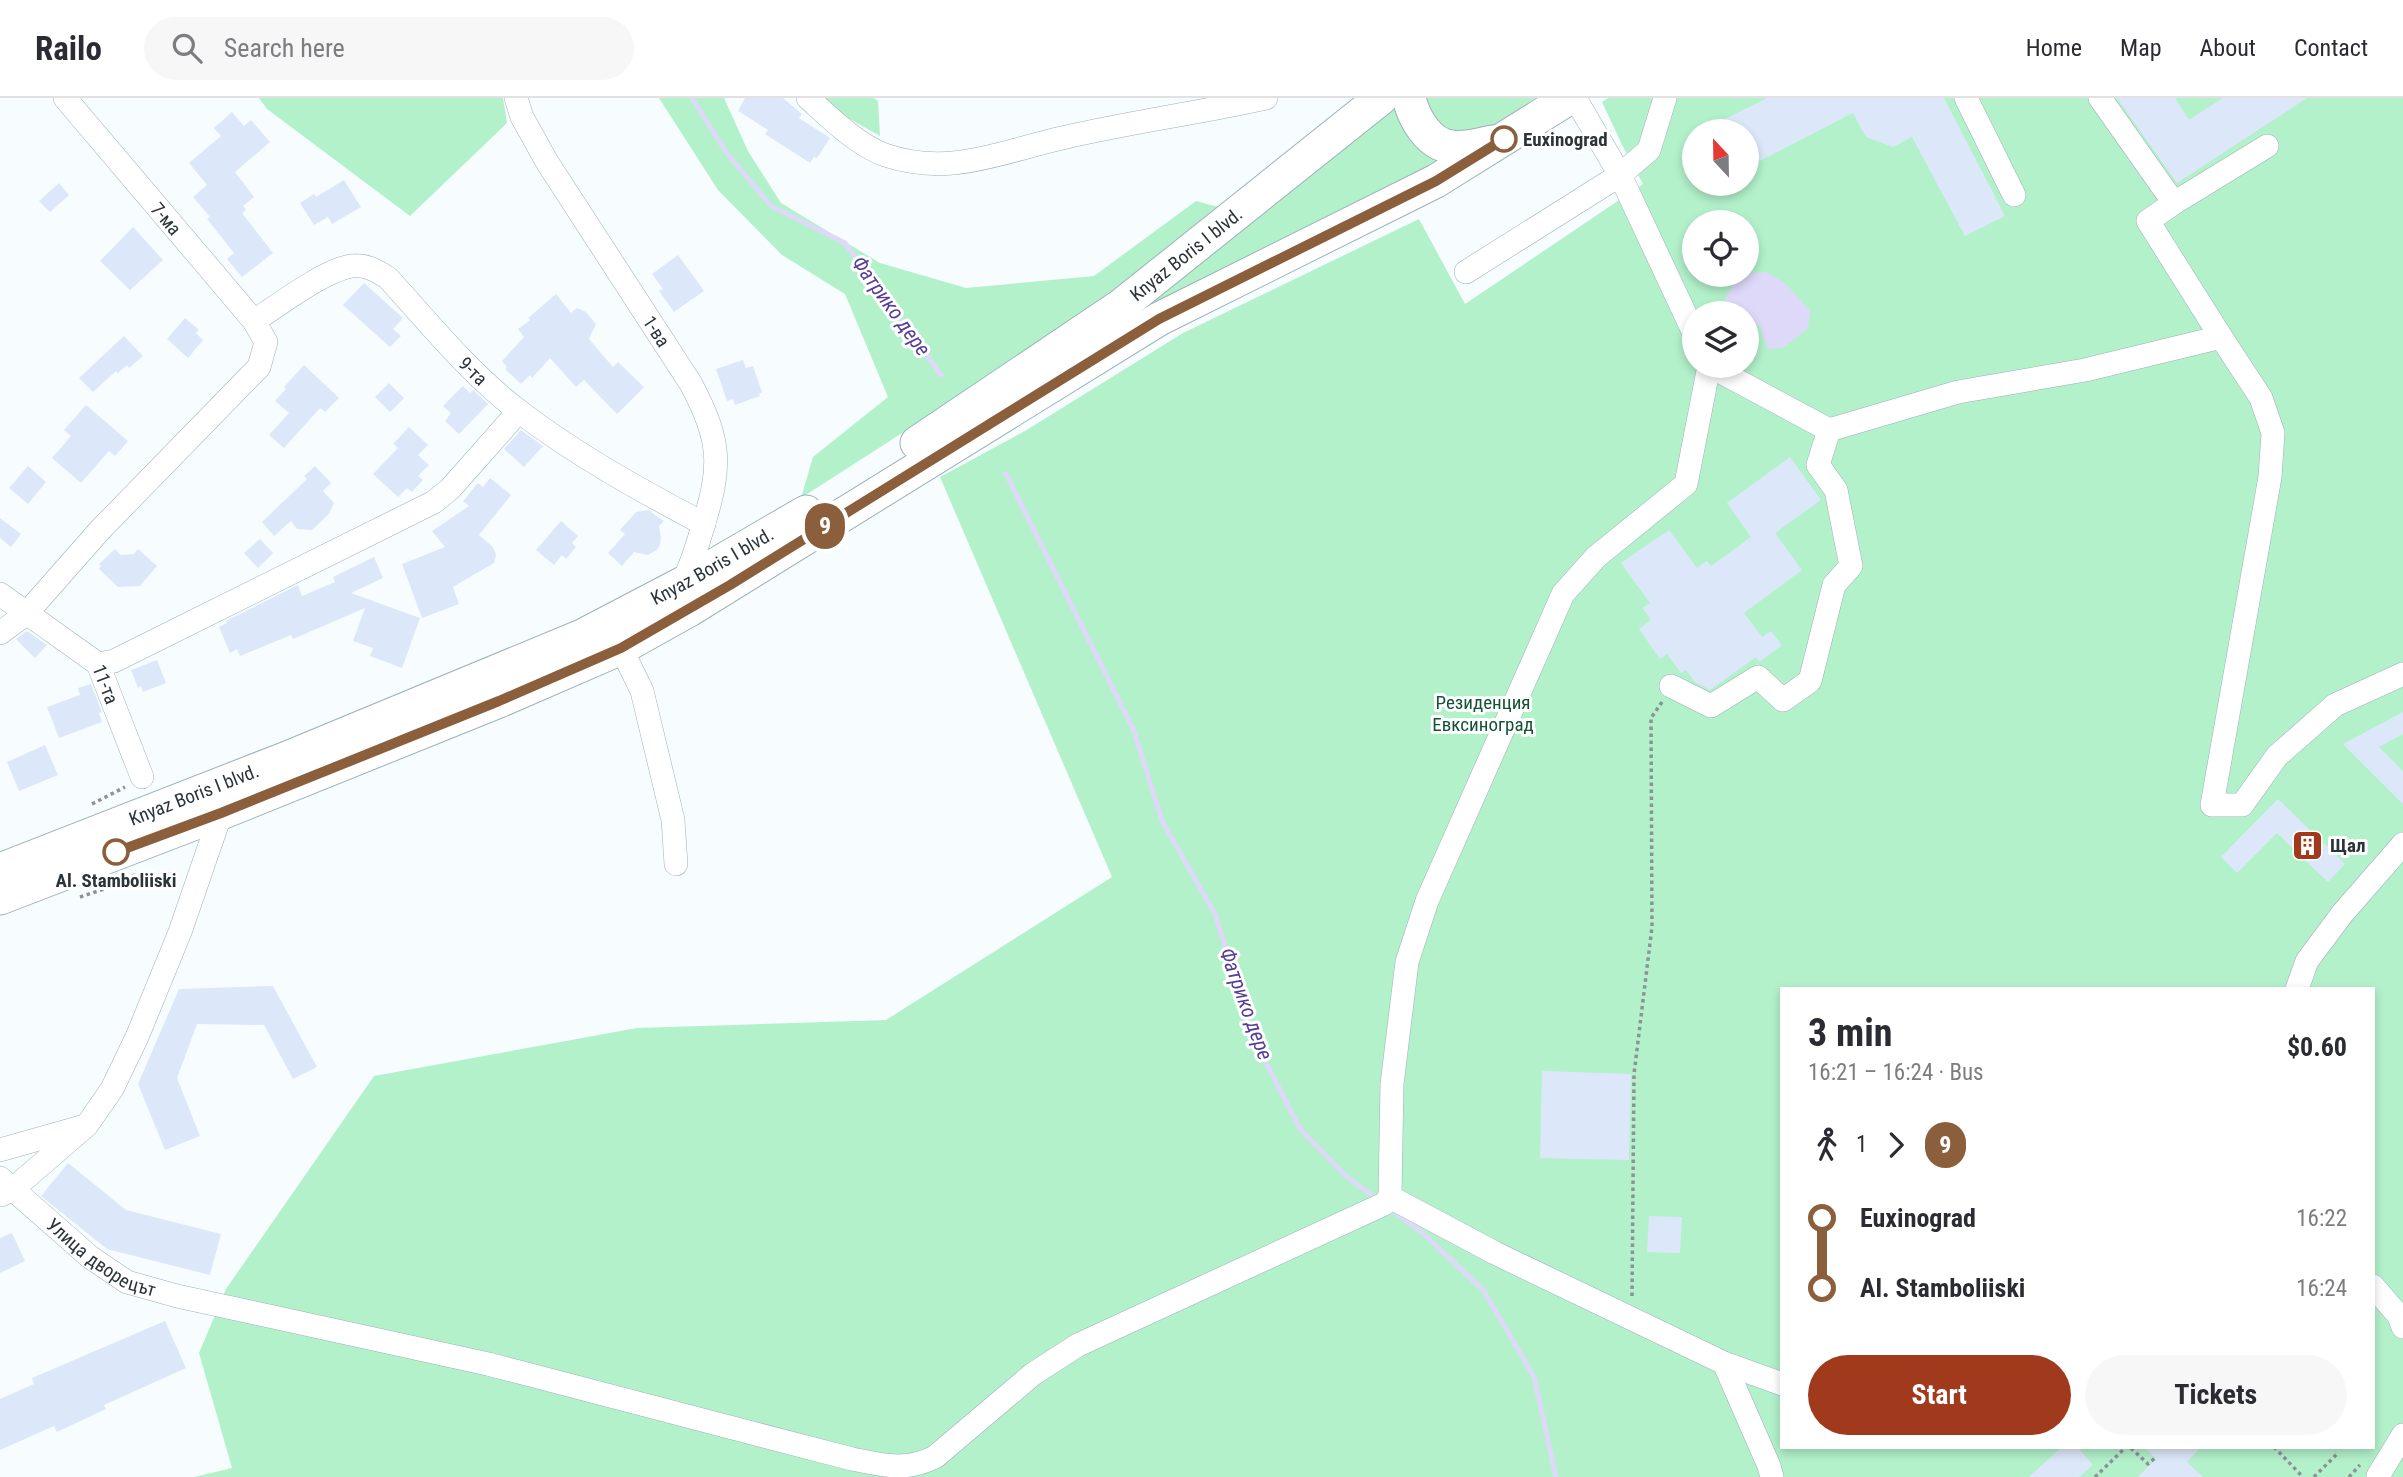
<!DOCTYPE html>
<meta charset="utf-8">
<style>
body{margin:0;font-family:"Roboto Condensed",sans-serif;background:#f7f7f7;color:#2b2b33;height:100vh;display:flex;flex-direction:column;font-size:26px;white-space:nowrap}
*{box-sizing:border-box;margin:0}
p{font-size:23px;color:#7c7c81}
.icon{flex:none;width:38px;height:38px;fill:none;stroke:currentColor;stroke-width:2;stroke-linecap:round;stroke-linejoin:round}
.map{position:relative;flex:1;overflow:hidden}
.details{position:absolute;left:1780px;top:889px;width:595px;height:462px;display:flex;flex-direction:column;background:#fff;border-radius:0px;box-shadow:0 4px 10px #0003}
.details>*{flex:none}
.badge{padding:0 14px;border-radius:23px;font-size:24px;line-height:46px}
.needle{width:46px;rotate:338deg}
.controls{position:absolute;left:1682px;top:21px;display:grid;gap:14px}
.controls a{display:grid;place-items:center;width:77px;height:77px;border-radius:50%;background:#fff;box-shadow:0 4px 10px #0003;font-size:35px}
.map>.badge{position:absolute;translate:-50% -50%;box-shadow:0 0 0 4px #fff}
.legs{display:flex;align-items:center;gap:10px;height:77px;padding:0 28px;font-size:23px}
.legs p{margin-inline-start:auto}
.summary{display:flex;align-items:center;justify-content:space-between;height:119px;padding:0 28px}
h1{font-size:38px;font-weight:700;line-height:52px}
.primary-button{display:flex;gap:14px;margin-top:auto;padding:14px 28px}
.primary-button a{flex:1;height:80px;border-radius:42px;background:#a1391d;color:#fff;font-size:28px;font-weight:700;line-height:80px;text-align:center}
.primary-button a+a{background:#f7f7f7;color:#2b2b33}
ul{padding:0 28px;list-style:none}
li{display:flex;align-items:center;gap:24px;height:70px;font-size:26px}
li i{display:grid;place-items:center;width:10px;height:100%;margin:0 9px;background:currentColor}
li i::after{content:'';width:18px;height:18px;margin:-9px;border:5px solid;border-radius:50%;background:#fff}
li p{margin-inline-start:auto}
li:first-child i{background:linear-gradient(#0000 50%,currentColor 0)}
li:last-child i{background:linear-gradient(currentColor 50%,#0000 0)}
header{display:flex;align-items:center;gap:42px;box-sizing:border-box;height:98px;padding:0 35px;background:#fff;border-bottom:2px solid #e1e1e2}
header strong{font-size:33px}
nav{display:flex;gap:38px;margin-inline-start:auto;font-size:24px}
.search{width:490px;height:63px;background:#f7f7f7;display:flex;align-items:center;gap:18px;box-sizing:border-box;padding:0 24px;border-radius:38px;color:#7c7c81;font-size:26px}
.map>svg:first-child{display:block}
.green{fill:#b3f1cb;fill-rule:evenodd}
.water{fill:#ded9f8}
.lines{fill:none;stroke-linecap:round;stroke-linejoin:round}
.stream{stroke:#ded9f8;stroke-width:5}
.building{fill:#dce8f9}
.minor-casing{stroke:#9cb1ba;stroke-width:24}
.highway-casing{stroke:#9cb1ba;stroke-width:35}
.path{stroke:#8c9396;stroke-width:3.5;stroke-dasharray:3.5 3.5;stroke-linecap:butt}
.minor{stroke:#fff;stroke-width:23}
.highway{stroke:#fff;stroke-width:33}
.line-1-casing{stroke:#fff;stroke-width:16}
.line-1{stroke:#8b5e3c;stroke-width:10}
.stop-1-dot{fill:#fff;stroke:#8b5e3c;stroke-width:3.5}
.labels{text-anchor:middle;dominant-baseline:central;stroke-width:6;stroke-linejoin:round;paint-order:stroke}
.stop-label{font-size:19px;font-weight:bold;fill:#2b3438;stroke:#fff;text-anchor:start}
.street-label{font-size:19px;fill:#2b3438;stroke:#fff}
.park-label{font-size:19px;fill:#135334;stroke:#fff}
.poi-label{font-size:19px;font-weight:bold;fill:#2b3438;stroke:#fff;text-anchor:start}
.water-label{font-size:21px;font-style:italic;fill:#573d96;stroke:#fff}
</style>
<header>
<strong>Railo</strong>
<div class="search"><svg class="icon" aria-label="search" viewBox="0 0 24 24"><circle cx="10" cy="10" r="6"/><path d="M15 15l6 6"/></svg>Search here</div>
<nav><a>Home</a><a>Map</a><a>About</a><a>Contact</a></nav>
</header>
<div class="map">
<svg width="2403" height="1379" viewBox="0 0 2403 1379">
<rect width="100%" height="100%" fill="#f7fcfe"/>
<path class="green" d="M259,0H503L507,25L410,118L267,11Z
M659,0H724L748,53L781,105L880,165L966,190L1094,178L1196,103L1222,110L1123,193L801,400L813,359L888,299L845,196L782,157L718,92Z
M824,0H874L878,3L880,38L839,15Z
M1424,0H1535L1483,36L1444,38Z
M1608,0H2403V1379H194L232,1370L199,1255L226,1191L374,978L637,930L886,922L1112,779L940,379L1025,333L1183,235L1419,121L1465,206L1643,86L1624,51L1602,4ZM1694,33H1746V86H1694ZM1694,124H1746V177H1694ZM1694,215H1746V268H1694ZM1782,891H2373V1349H1782Z
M1404,4L1441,60L1440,65L1136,216L1333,50Z"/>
<path class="water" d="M1766,174L1785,185L1810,213L1808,230L1784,249L1768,251L1760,228L1747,222L1746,215H1730L1725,213C1724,193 1734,186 1748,175Z"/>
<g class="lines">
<path class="stream" d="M692,0L726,54L771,108L845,145L941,277
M1006,376L1134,633L1162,723L1215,816L1254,941L1300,1031L1346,1078L1378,1102
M1392,1112L1424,1136L1484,1193L1534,1279L1556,1379"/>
</g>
<path class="building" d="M745,0H783L802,16L799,20L830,40L817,60L814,59L810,65L765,36L768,32L738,13Z
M1767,0H1944L2005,118L1965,138L1912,39L1893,49L1866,39L1853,15L1746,70V33H1701Z
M2117,0H2175L2189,22L2223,0H2307L2177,85Z
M232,14L244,28L251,22L270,44L235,74L254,99L243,108L246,112L242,115L273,155L242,179L227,161L234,155L207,121L210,119L193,99L207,87L189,65L221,38L214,30Z
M344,82L361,109L332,126L328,119L314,127L300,105L314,96L316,99Z
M59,85L69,97L50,114L39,103Z
M133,129L163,162L130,192L100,163Z
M678,157L704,193L674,214L659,193L663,191L652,176Z
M364,185L403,220L393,231L401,238L390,249L343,207Z
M556,196L571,215L577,210L586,214L596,226L589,241L613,269L618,264L644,289L617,316L584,282L576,289L550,260L532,280L530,277L521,286L505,271L507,269L502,263L524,239L518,231L530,222L528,220Z
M185,220L199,232L196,235L203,242L188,260L167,241Z
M124,238L143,258L129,270L127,267L118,275L116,273L93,294L79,280Z
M743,262L746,270L753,268L762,294L759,296L760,298L735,307L733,301L727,303L716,271Z
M304,267L339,300L325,314L320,310L284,350L269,337L289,315L275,303L286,291L284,289Z
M389,285L404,300L390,314L375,299Z
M463,288L470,295L473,292L488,306L459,336L445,323L451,315L443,308Z
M86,307L128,343L115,358L109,353L81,385L52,360L71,338L64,332Z
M409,329L428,347L418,357L429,367L418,378L423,382L412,394L407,390L398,399L373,376L398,350L393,346Z
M521,332L543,348L524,369L504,351Z
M1790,359L1821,402L1775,435L1802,472L1744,515L1762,539L1771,533L1782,547L1759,564L1756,559L1710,592L1695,584L1686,572L1681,575L1667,556L1660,561L1639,531L1651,522L1642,510L1650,505L1621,465L1669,432L1697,470L1707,463L1711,468L1751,439L1727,405Z
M28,368L46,384L28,406L9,390Z
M315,368L331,385L323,393L334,405L329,416L312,432L297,431L291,423L274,438L262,424L307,381L304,378Z
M490,380L511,397L479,437L493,449L496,457L494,465L453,489L459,506L422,520L402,466L445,449L432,433L469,408L463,403L478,385L483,389Z
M648,412L664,423L659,428L661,440L660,447L657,452L648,457L634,454L622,468L608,455L625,436L620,432L636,414Z
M0,420L21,436L11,449L0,440Z
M561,423L578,438L572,445L576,449L566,461L562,457L554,467L536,452Z
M260,441L273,455L258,470L244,455Z
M115,451L121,457L134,456L138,451L157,468L140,488L118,489L99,471L101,468L99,466Z
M374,459L383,480L351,495L420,520L402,570L370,558L373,550L353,543L365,510L293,541L291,537L240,558L237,551L230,555L219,529L227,525L226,523L298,487L302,498L335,484L333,479Z
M27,533L47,547L35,560L16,541Z
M157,562L166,585L143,594L141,588L138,590L131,572Z
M91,586L102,614L99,615L102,624L59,640L47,609L80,597L78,590Z
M2403,614V636L2379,649L2403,673V706L2343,646Z
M45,647L58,677L19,693L7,664Z
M2278,701L2345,766L2328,784L2277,735L2237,775L2221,759Z
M273,888L317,969L293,981L264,927L197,926L177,980L200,1038L165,1052L138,986L179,891Z
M1542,973L1631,976L1629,1062L1540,1060Z
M68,1065L126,1112L221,1136L210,1177L107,1151L41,1098Z
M1649,1118L1682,1119L1680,1155L1647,1154Z
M12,1135L25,1163L0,1175V1140Z
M165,1223L186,1270L104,1307L106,1311L57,1334L54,1328L0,1352V1301L34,1286L32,1280Z
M2062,1349H2077L2093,1367L2079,1379H2029Z
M2144,1349H2201L2187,1364L2203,1379H2138L2156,1361Z"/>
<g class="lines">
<defs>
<g id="minor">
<path id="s1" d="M516,0L522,19L547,64L691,286C721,343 722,367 703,428C697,448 692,467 682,485"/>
<path d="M808,0C829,19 857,47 885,57C950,79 1000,54 1062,40C1130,24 1199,15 1266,0"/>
<path d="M1575,0L1620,77L1694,235"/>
<path d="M1966,0L2014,97"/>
<path d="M2100,0L2174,105L2148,123L2221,239"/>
<path d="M2174,105L2267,48"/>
<path d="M1466,174L1620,77L1649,52L1665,0"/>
<path id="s2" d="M254,223C279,207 324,172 352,168C366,166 377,173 388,180C430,226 470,276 520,314C578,358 640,392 704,426"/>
<path d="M1709,268L1686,386L1596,459L1563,496L1427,803L1407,864L1392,986L1390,1099L1495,1155L1724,1265L1769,1368L1772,1379"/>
<path d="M1710,268L1829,332L1958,294L2085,272L2221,239L2261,300L2273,335L2270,379L2212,707H2242L2277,658L2335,607L2403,576"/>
<path id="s3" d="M0,496L98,566L142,679"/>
<path d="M0,535L26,516L100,432L259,269L266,244L254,223L65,0"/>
<path d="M621,550L642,593L673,722L676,766"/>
<path d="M98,566L114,563L434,404L450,391L519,313"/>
<path d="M1671,588L1711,608L1758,579L1783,602L1810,583L1834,487L1851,468L1836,392L1818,367L1829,332"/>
<path d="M2297,891L2307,863L2342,816L2403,746"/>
<path d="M0,1052L81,1029"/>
<path id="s4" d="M0,1080L90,1159L127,1184L177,1198L488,1266L852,1361C884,1367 904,1374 935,1359L1033,1276L1078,1247L1384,1106L1390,1099"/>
<path d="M1,1097L13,1091L87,1027L112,991L137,939L180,834L221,715"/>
<path d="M2373,1188L2399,1218L2403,1229"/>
<path d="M1724,1265L1782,1286"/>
<path d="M2378,1378L2403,1337"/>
</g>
<g id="highway">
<path d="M1409,0C1414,21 1429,47 1452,49C1465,51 1479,47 1492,44"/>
<path id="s5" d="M917,345L1122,207L1381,0"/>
<path id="s6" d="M0,772L287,660L582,538L691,481L806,414"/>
<path d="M0,800L221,715L499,603L621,550L689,512L1159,221L1436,83L1569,0"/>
</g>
</defs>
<use href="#minor" class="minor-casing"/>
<use href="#highway" class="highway-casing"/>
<path class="path" d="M92,706L125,689
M80,799L107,790L137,776
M1632,1198L1634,976L1652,829L1651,620L1662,604
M2274,1349L2303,1379
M2131,1350L2148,1366L2155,1360
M2095,1379L2123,1352
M2314,1379L2338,1355
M2349,1379L2360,1367"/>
<use href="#minor" class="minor"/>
<use href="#highway" class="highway"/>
</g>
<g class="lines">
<defs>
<path id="line-1" d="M116,754L221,715L499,603L621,550L730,487L1159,221L1436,83L1504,41"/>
</defs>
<use href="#line-1" class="line-1-casing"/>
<use href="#line-1" class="line-1"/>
</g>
<defs>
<symbol id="building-square" viewBox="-11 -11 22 22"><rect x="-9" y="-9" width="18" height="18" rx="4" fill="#a1391d" stroke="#fff"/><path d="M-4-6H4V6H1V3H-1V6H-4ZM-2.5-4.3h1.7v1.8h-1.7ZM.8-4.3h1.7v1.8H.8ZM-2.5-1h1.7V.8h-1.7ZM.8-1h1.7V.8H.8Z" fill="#fff"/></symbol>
</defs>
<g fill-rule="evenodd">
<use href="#building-square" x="2290" y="730" width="35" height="35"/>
</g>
<g class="stop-1-dot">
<circle cx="1504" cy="41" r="12"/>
<circle cx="116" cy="754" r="12"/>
</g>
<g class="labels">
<g class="stop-label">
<text x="1523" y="41">Euxinograd</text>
<text x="116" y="782" text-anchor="middle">Al. Stamboliiski</text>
</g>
<g class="street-label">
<text transform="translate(166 121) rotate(50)">7-ма</text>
<text stroke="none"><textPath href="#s5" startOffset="329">Knyaz Boris I blvd.</textPath></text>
<text stroke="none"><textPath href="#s1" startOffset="273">1-ва</textPath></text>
<text stroke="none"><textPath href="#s2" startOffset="278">9-та</textPath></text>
<text stroke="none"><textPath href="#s6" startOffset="775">Knyaz Boris I blvd.</textPath></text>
<text stroke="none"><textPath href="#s3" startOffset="142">11-та</textPath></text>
<text stroke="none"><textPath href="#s6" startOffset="208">Knyaz Boris I blvd.</textPath></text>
<text stroke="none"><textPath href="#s4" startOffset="130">Улица дворецът</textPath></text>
</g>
<g class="park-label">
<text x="1483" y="604">Резиденция<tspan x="1483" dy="22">Евксиноград</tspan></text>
</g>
<g class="poi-label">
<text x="2330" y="747">Щал</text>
</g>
<g class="water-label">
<text transform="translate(891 208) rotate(54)">Фатрико дере</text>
<text transform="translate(1246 906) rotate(70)">Фатрико дере</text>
</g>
</g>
</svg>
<div class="controls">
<a><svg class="needle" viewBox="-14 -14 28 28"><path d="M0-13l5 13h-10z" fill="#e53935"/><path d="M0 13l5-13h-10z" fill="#7c7c81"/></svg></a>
<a><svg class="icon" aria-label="locate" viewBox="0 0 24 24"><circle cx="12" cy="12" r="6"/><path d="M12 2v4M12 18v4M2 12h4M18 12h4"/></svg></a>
<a><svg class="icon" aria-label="layers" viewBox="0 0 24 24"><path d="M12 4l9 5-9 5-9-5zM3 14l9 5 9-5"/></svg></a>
</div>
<b class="badge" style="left:825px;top:428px;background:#8b5e3c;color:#fff">9</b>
<section class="details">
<div class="summary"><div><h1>3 min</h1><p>16:21 – 16:24 · Bus</p></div><b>$0.60</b></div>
<div class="legs"><svg class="icon" aria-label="walk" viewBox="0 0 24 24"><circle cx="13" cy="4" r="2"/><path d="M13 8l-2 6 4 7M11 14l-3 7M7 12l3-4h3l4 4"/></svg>1<svg class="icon" aria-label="forward" viewBox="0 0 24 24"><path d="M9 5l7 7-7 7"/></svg><b class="badge" style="background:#8b5e3c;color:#fff">9</b></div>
<ul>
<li><i style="color:#8b5e3c"></i><b>Euxinograd</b><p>16:22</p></li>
<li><i style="color:#8b5e3c"></i><b>Al. Stamboliiski</b><p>16:24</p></li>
</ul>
<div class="primary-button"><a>Start</a><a>Tickets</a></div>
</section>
</div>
